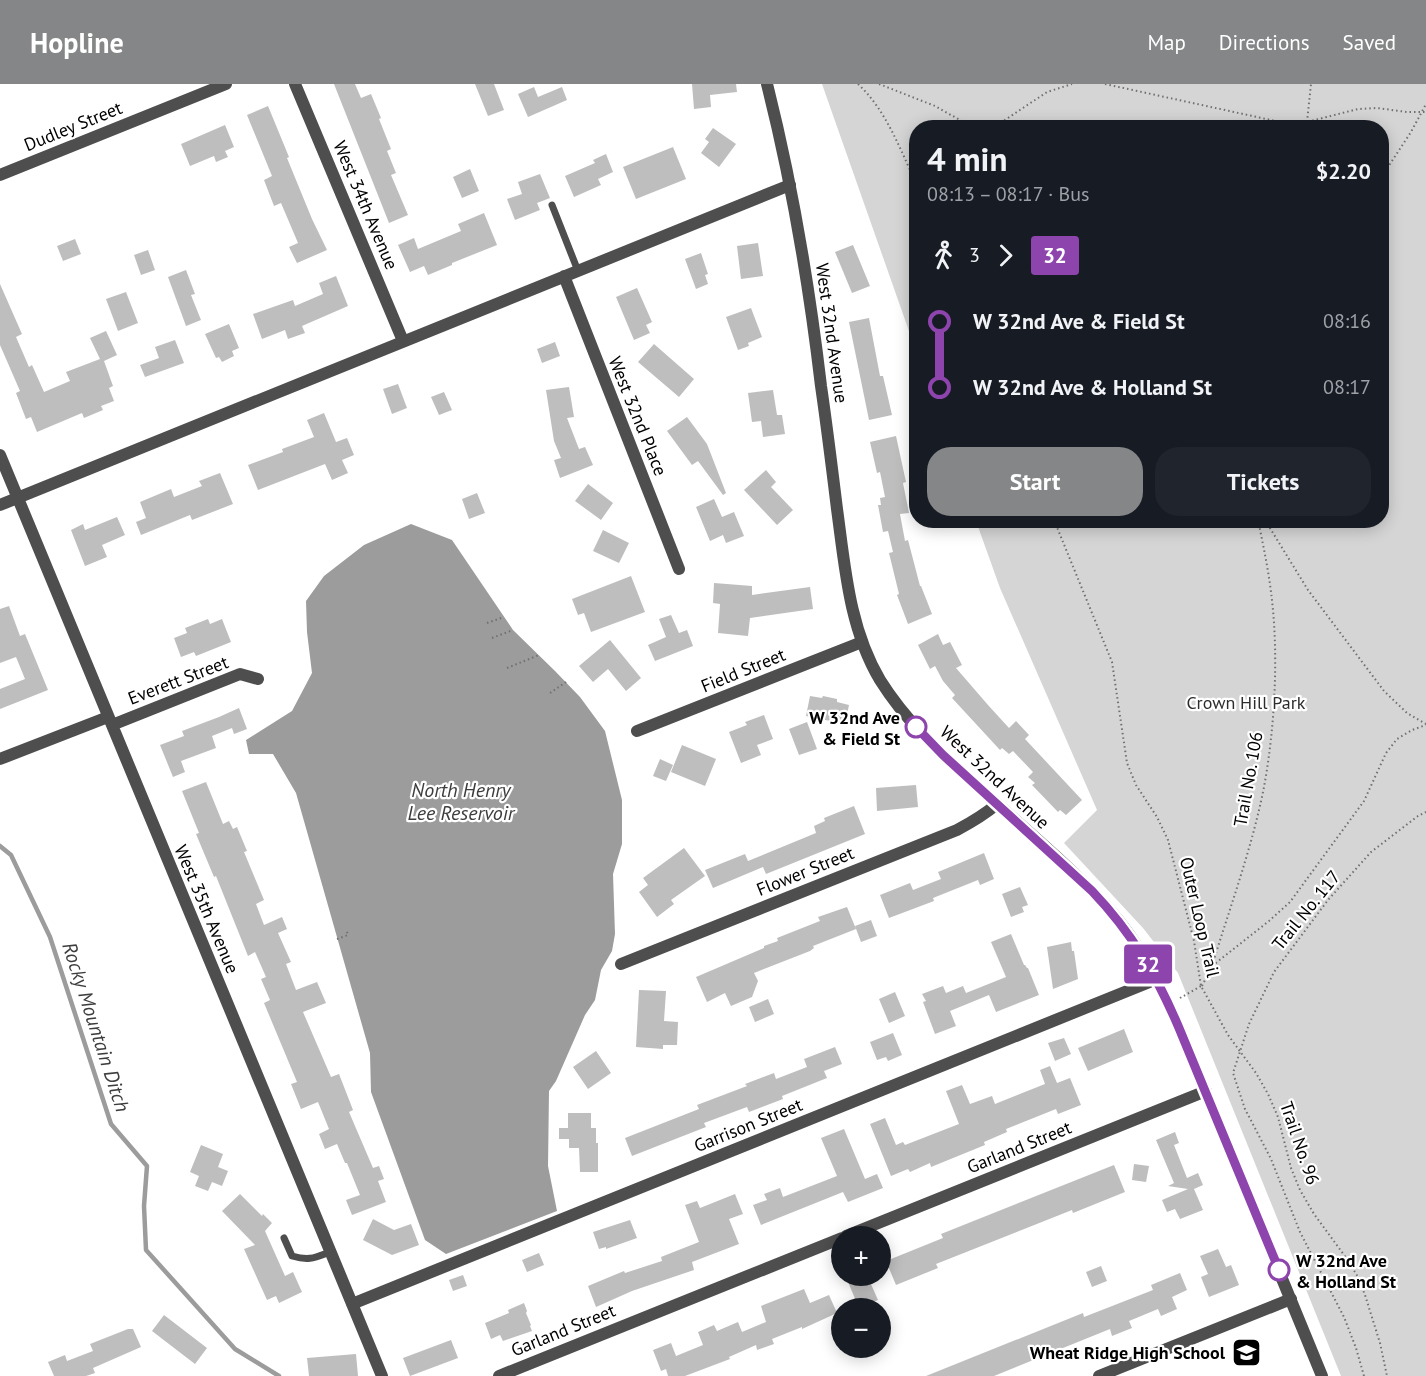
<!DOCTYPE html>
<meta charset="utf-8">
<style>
body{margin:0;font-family:"PT Sans",sans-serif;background:#20242c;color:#f1f3f6;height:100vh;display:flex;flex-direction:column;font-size:22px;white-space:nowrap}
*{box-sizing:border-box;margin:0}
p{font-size:20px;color:#9ea1a6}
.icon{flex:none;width:33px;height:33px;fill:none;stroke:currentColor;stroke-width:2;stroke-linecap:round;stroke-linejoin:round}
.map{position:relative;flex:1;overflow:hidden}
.sheet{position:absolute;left:909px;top:36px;width:480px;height:408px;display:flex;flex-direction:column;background:#171b24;border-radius:24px;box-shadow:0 3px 15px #0003}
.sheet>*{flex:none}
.badge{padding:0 12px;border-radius:4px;font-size:21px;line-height:39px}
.fabs{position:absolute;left:831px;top:1142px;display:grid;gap:12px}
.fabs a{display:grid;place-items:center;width:60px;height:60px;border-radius:50%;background:#171b24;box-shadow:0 3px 15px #0003;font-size:30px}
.map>.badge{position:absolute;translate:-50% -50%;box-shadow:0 0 0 3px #fff}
.legs{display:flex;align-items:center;gap:9px;height:66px;padding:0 18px;font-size:20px}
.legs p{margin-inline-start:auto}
.head{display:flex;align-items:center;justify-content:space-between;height:102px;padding:0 18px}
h1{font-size:33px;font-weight:700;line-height:45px}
.cta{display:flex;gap:12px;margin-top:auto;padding:12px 18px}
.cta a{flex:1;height:69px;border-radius:24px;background:#858687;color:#fff;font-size:24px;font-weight:700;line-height:69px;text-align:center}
.cta a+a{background:#20242c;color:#f1f3f6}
ul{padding:0 18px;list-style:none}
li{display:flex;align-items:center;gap:21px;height:66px;font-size:22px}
li i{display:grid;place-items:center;width:9px;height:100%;margin:0 8px;background:currentColor}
li i::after{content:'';width:15px;height:15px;margin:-8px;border:4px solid;border-radius:50%;background:#171b24}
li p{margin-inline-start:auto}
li:first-child i{background:linear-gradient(#0000 50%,currentColor 0)}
li:last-child i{background:linear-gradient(currentColor 50%,#0000 0)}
header{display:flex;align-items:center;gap:36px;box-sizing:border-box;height:84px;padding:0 30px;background:#858687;color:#fff}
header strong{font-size:28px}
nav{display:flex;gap:33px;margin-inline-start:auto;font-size:21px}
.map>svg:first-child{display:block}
.green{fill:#d5d5d5}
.water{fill:#9c9c9c}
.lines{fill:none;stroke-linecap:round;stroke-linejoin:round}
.stream{stroke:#9c9c9c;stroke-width:4.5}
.building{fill:#bebebe}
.path{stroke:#707070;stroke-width:2;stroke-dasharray:1.5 3;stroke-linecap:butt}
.service{stroke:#4e4e4e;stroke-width:7}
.minor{stroke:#4e4e4e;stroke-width:12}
.tertiary{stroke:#4e4e4e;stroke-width:12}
.line-1-casing{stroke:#fff;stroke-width:14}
.line-1{stroke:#8e44ad;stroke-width:9}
.stop-1-dot{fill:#fff;stroke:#8e44ad;stroke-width:3}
.labels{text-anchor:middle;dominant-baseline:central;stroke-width:4.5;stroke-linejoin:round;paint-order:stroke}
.street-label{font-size:18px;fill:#000;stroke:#fff}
.park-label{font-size:18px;fill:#2c2c2c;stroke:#fff}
.stop-label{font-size:18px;font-weight:bold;fill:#000;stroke:#fff;text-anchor:end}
.poi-label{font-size:18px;font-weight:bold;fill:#000;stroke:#fff;text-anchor:end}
.water-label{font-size:20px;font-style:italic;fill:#3d3d3d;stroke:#fff}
</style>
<header>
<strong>Hopline</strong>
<nav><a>Map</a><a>Directions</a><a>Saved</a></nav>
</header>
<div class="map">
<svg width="1426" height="1292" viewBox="0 0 1426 1292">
<rect width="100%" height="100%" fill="#fff"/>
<path class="green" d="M822,0H1426V1292H1341L1178,889L1143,844L1064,759L1097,726L1000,504L976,437L1382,436V44H916V267Z"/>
<path class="water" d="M411,440L452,456L513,546L555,587L580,613L605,647L622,716V760L613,790L615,850L612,867L601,886L595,916L585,931L556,997L549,1007L548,1082L557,1127L446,1170L425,1156L371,1008L370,969L296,709L273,670H249L246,656L292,627L312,589L307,548L306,517L324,492L364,461Z"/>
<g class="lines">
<path class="stream" d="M0,762L11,771L50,853L111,1040L147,1082L144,1122L146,1166L235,1265L279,1292"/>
</g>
<path class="building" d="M334,0H355L361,14L371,10L381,34L379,35L391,65L387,67L396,89L391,91L408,131L389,139Z
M475,0H494L504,26L488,32Z
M692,0H736L737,8L710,11L711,23L694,25Z
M534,3L538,13L562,3L567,16L528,33L518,10Z
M268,22L289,73L287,74L312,135L327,166L297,179L289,163L298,159L281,119L274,122L264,96L272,92L247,31Z
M225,41L234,63L225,67L228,73L216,78L214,72L190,82L181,60Z
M713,44L736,60L719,83L701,69L709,58L705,55Z
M673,63L686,95L636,115L623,83Z
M606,70L613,88L598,95L601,101L574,113L565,92L595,79L593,76Z
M470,85L479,107L462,114L453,93Z
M540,90L550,114L537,119L540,126L515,136L507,115L522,110L518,98Z
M484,129L497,161L452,179V181L428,191L424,182L410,188L398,161L414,154L418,165L461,147L458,140Z
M75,155L81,170L63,177L57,162Z
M758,159L763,192L741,195L737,162Z
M853,161L870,202L852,209L835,168Z
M148,166L155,186L141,191L134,171Z
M701,169L708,190L705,191L708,200L696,205L685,175Z
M186,186L195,210L191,211L201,236L186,242L168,193Z
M336,192L348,222L302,242L305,249L288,255L285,246L262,255L253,230L293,216L295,222L323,210L319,199Z
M0,200L22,250L16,253L29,283L32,281L44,308L70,297L66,288L100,275L90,254L106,247L117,271L104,277L113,302L109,304L114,317L101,322L103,326L84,334L82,329L37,348L31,333L26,335L16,309L20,307L0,261Z
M637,204L652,238L646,241L650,249L634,256L616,213Z
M126,208L138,239L118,247L106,215Z
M751,224L762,253L748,259L749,262L738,266L726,233Z
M869,234L880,292H883L892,331L869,336L849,238Z
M229,240L239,264L232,267L234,272L222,278L219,273L216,274L205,250Z
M175,256L184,279L145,293L140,281L159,274L155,263Z
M555,258L560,272L542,279L537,265Z
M654,260L694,295L679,313L638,278Z
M398,300L407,324L392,330L383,305Z
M569,303L574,333L567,334L579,365L585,363L593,381L560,394L554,376L561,374L554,357L546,306Z
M773,306L777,331H782L785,350L763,353L761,337L752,338L748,309Z
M444,308L452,326L439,331L431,313Z
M324,329L336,358L347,354L354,371L342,376L348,389L332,396L325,380L258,406L248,381L283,368L282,365L314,353L307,336Z
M687,333L707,360L726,409L723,411L698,377L692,381L667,347Z
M896,352L906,398L903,399L909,429L900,430L905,457L908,456L920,502H921L932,530L908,540L897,511L899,510L889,469L893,468L888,447L883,448L878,421H881L880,414L885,413L880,388L877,389L870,358Z
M766,386L776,398L771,403L793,426L777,441L744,406Z
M220,389L233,420L192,436L190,431L141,451L136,438L146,434L140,418L171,405L174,413L202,402L199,397Z
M588,400L613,419L601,436L575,417Z
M477,409L485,429L469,435L462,415Z
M714,415L722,433L734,428L744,452L726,459L723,451L710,457L696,423Z
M117,433L125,451L102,461L107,473L85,482L71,446L83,440L85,446Z
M603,446L629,459L619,479L593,467Z
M631,492L645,528L591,548L584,529L578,531L572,515Z
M714,499L752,502V511L810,503L813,525L750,534L748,552L718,549L720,520L713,519Z
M9,522L20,552L25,550L48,606L0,625V605L25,595L16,573L0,579V525Z
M671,531L679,549L687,546L693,562L655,577L648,561L666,553L659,535Z
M208,535L210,540L222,535L231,558L196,572L194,568L181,573L174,554L187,549L185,544Z
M938,550L943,561L950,558L962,581L956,584L988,621L1009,644L1016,637L1029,651L1025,655L1082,716L1066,731L1060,726L1058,728L1032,701L1035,699L1028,693L1033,688L1013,667L1009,670L1002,664L1000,666L952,614L955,611L943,597L935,582L930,585L918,561Z
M610,556L641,594L626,607L608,585L593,598L579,582Z
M810,612L822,614L823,612L837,615V618L849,621L845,640L806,632Z
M239,624L247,645L234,650L232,644L212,652L216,664L181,677L185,688L173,693L160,661L184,652L182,647L219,633Z
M764,631L773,655L757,661L761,671L741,679L729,648L747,641L745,638Z
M807,638L817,665L799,671L789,645Z
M682,661L716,675L705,702L671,688Z
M660,675L673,681L666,697L653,692Z
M206,698L223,740L229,737L233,745L237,743L247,767L244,768L264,816L256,820L264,841L282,833L287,845L278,849L291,878L286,880L296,906L317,898L326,919L303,928L331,993L339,990L353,1026L349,1028L373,1084L379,1082L384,1095L378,1097L386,1118L352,1131L346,1116L360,1111L347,1079H345L337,1060L325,1065L319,1050L329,1045L318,1018L301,1025L291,1000L297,998L264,919L270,916L261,895L266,893L255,868L248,872L216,792L214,793L196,750L199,749L182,707Z
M916,701L918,723L877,727L876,704Z
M854,722L865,750L766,790L763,783L713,804L705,786L745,770L748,777L816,749L814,742L825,737L824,734Z
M684,764L705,792L671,816L674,820L657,833L639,808L648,801L643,794Z
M984,769L994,795L980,801L978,796L933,814L934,817L889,834L880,811L910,799L913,806L941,795L938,788Z
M1020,803L1028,821L1022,823L1024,828L1011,833L1002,810Z
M847,823L856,845L813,862L814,864L810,867L754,889L758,897L752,913L731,922L725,909L707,918L696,893L764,864V862L778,857L777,854L820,837L818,833Z
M871,836L877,852L861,858L855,842Z
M1011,850L1024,881H1025L1027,884H1028L1039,911L996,928L989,911L950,927L956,942L935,950L923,918L926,917L922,910L943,902L946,909L963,902L966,909L1006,893L991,858Z
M1071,858L1072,867H1074L1078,895L1053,905L1047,863Z
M639,906L666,907L664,937L678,938L677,961H663V965L636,963Z
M895,908L905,932L889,939L879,915Z
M768,915L774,930L755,938L749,923Z
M1124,945L1133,968L1088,987L1078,964Z
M893,949L902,971L888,977L886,973L877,976L870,958Z
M1064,954L1071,970L1055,977L1048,959Z
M835,963L842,980L824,987L827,994L782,1012L783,1015L749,1028L747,1023L704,1039L706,1043L632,1072L625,1054L699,1025L697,1021L747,1002L745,1000L774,989L776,995L807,983L804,975Z
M596,967L611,989L588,1005L573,983Z
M1050,982L1057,999L1070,994L1081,1021L1058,1030L1056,1025L1006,1045L1007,1048L984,1058L985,1061L931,1083L930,1079L910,1088L908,1085L891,1092L870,1040L885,1034L896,1061L903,1058L905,1061L959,1040L946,1007L962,1001L970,1020L992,1012L995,1020L1045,1000L1040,986Z
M568,1029H591V1044H596V1059H598V1088H580L579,1064H569V1055H559V1044H568Z
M844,1045L865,1095L877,1090L883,1104L848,1118L843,1108L761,1141L753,1121L767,1116L764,1110L780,1104L783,1113L837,1092L821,1054Z
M1175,1048L1179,1059L1174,1061L1187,1094L1198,1089L1203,1101L1194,1105L1203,1126L1180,1135L1175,1125L1167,1128L1162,1116L1188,1105L1168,1102L1174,1099L1156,1056Z
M201,1061L223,1070L218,1083L228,1087L222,1102L212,1098L208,1107L195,1102L199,1092L190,1088Z
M1134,1080L1149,1082L1146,1098L1132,1096Z
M1114,1081L1125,1108L1073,1129L1072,1126L936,1180L938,1184L896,1201L886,1177L943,1154L941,1150Z
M240,1110L262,1132L263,1130L272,1139L265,1147L285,1192L293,1188L302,1208L279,1219L276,1212L267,1216L244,1165L255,1161L222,1127Z
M735,1110L743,1130L729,1135L739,1160L692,1178L694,1186L632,1207L596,1223L588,1202L624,1187L625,1189L662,1177L661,1173L699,1158L685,1121L697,1117L700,1124Z
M373,1135L394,1146L411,1140L419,1161L392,1171L363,1156Z
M630,1136L637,1154L606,1165V1163L599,1165L593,1148Z
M1218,1165L1226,1183L1231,1181L1239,1201L1209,1213L1201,1193L1208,1190L1200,1172Z
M539,1169L544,1181L527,1188L522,1176Z
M1101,1182L1107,1197L1092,1203L1086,1188Z
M1180,1189L1187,1206L1172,1213L1177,1225L1161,1232L1158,1225L1129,1237L1132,1244L1112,1252L1110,1245L994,1292H926L1083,1229L1084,1233L1153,1206L1151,1201Z
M463,1191L467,1202L453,1207L449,1196Z
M865,1191H867L878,1216L859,1224L848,1198Z
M804,1205L810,1219L829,1211L837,1229L802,1245V1243L772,1255L774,1260L757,1266L756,1261L729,1273L730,1275L685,1292H668L666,1285L661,1287L653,1266L671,1259L676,1272L703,1261L698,1248L714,1241L717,1247L738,1238L742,1248L766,1238L761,1222Z
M524,1219L527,1227L526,1229L531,1241L530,1242L532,1247L503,1257L500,1251L491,1255L485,1239L509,1229L508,1226Z
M164,1231L207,1264L195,1280L152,1247Z
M128,1245H133L141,1263L93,1284L95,1289L86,1292H54L48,1278L65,1271L67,1277L93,1267L90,1260Z
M451,1256L458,1274L410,1292L403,1274Z
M356,1270L358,1292H309L307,1274Z"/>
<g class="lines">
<path class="path" d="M858,0C886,26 900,65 916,99
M879,0L935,22L974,44
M1105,0L1280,38H1307L1358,25L1377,24L1407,28H1426
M1307,38L1311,0
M993,44L1047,8L1072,0
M1382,92L1411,48L1426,20
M1054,436L1112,578L1127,679L1136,701L1157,733L1168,756L1194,857L1201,902L1228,951L1256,989L1268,1010L1278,1033L1291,1084L1300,1106L1314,1130L1347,1175L1358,1193L1365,1211L1380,1259L1387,1292
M1265,436L1308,506L1384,607L1407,629L1426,640
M487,539L504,533
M492,554L513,546
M507,584L539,571
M550,609L566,598
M337,855L348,851L346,845
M1212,882C1230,823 1252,764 1264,703C1275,643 1279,569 1271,508C1268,484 1263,460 1258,436
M1202,902L1212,882L1269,837L1290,818L1364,717L1386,669L1397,655L1412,646L1426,641
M1180,914L1201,902
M1364,1292L1356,1264L1344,1233L1300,1148L1271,1075L1245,1025L1233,989L1249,940L1274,888L1328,816L1371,768L1418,732L1426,728"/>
<path class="service" d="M552,121L578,187
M284,1154L292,1172C309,1177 314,1174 330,1168"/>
<path class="minor" d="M295,0L403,257
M564,192L679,485
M0,371L382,1292
M0,421L790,101
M112,641L240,590L258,595
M637,647L862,558
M0,675L108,633
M621,880L957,746C972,738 984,731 997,720
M846,1152L1206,1007
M352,1220L1157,895
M499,1292L842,1154
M1099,1292L1291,1215"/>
<path class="tertiary" d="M767,0C792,99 809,200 821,302C827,343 832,384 837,425C845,483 849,544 880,596C905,636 939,668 974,699C1019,740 1067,779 1108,824C1140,859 1160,901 1179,944L1322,1292
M0,91L226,0"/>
</g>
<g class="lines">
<defs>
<path id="line-1" d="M916,643L943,671L1092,807C1132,849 1156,890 1179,944L1279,1186"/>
</defs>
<use href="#line-1" class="line-1-casing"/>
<use href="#line-1" class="line-1"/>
</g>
<defs>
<symbol id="school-square" viewBox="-11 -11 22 22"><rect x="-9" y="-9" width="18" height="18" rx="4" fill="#000" stroke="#fff"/><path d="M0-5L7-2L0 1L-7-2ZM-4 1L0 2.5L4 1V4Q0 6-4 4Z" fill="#fff"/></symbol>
</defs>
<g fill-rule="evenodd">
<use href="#school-square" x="1230" y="1252" width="33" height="33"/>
</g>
<g class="stop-1-dot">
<circle cx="916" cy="643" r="10"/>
<circle cx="1279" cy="1186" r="10"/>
</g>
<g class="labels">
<g class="street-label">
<text transform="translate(73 42) rotate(-22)">Dudley Street</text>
<text transform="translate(366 121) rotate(67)">West 34th Avenue</text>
<text transform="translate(832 249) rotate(82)">West 32nd Avenue</text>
<text transform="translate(638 332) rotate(68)">West 32nd Place</text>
<text transform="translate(743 586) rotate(-22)">Field Street</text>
<text transform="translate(178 596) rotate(-21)">Everett Street</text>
<text transform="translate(995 693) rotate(43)">West 32nd Avenue</text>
<text transform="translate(1248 695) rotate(-80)">Trail No. 106</text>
<text transform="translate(805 787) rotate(-22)">Flower Street</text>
<text transform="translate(207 825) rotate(67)">West 35th Avenue</text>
<text transform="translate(1306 826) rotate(-51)">Trail No. 117</text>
<text transform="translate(1200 833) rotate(77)">Outer Loop Trail</text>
<text transform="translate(748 1041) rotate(-22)">Garrison Street</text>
<text transform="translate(1300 1059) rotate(71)">Trail No. 96</text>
<text transform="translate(1019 1063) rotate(-22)">Garland Street</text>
<text transform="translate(563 1246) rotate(-22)">Garland Street</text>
</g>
<g class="park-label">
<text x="1246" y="618">Crown Hill Park</text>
</g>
<g class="stop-label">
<text x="900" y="633">W 32nd Ave<tspan x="900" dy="21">&amp; Field St</tspan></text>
<text x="1296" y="1176" text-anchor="start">W 32nd Ave<tspan x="1296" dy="21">&amp; Holland St</tspan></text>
</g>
<g class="poi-label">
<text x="1225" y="1268">Wheat Ridge High School</text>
</g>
<g class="water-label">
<text x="461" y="706">North Henry<tspan x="461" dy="23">Lee Reservoir</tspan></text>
<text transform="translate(96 943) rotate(72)">Rocky Mountain Ditch</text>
</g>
</g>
</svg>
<div class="fabs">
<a>+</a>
<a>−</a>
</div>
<b class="badge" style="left:1148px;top:880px;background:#8e44ad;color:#fff">32</b>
<section class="sheet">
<div class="head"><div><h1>4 min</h1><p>08:13 – 08:17 · Bus</p></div><b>$2.20</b></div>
<div class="legs"><svg class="icon" aria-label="walk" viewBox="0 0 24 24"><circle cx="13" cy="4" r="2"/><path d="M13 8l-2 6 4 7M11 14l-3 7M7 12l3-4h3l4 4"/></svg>3<svg class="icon" aria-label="forward" viewBox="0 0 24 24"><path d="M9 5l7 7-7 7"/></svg><b class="badge" style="background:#8e44ad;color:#fff">32</b></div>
<ul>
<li><i style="color:#8e44ad"></i><b>W 32nd Ave &amp; Field St</b><p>08:16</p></li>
<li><i style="color:#8e44ad"></i><b>W 32nd Ave &amp; Holland St</b><p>08:17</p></li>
</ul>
<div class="cta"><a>Start</a><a>Tickets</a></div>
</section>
</div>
